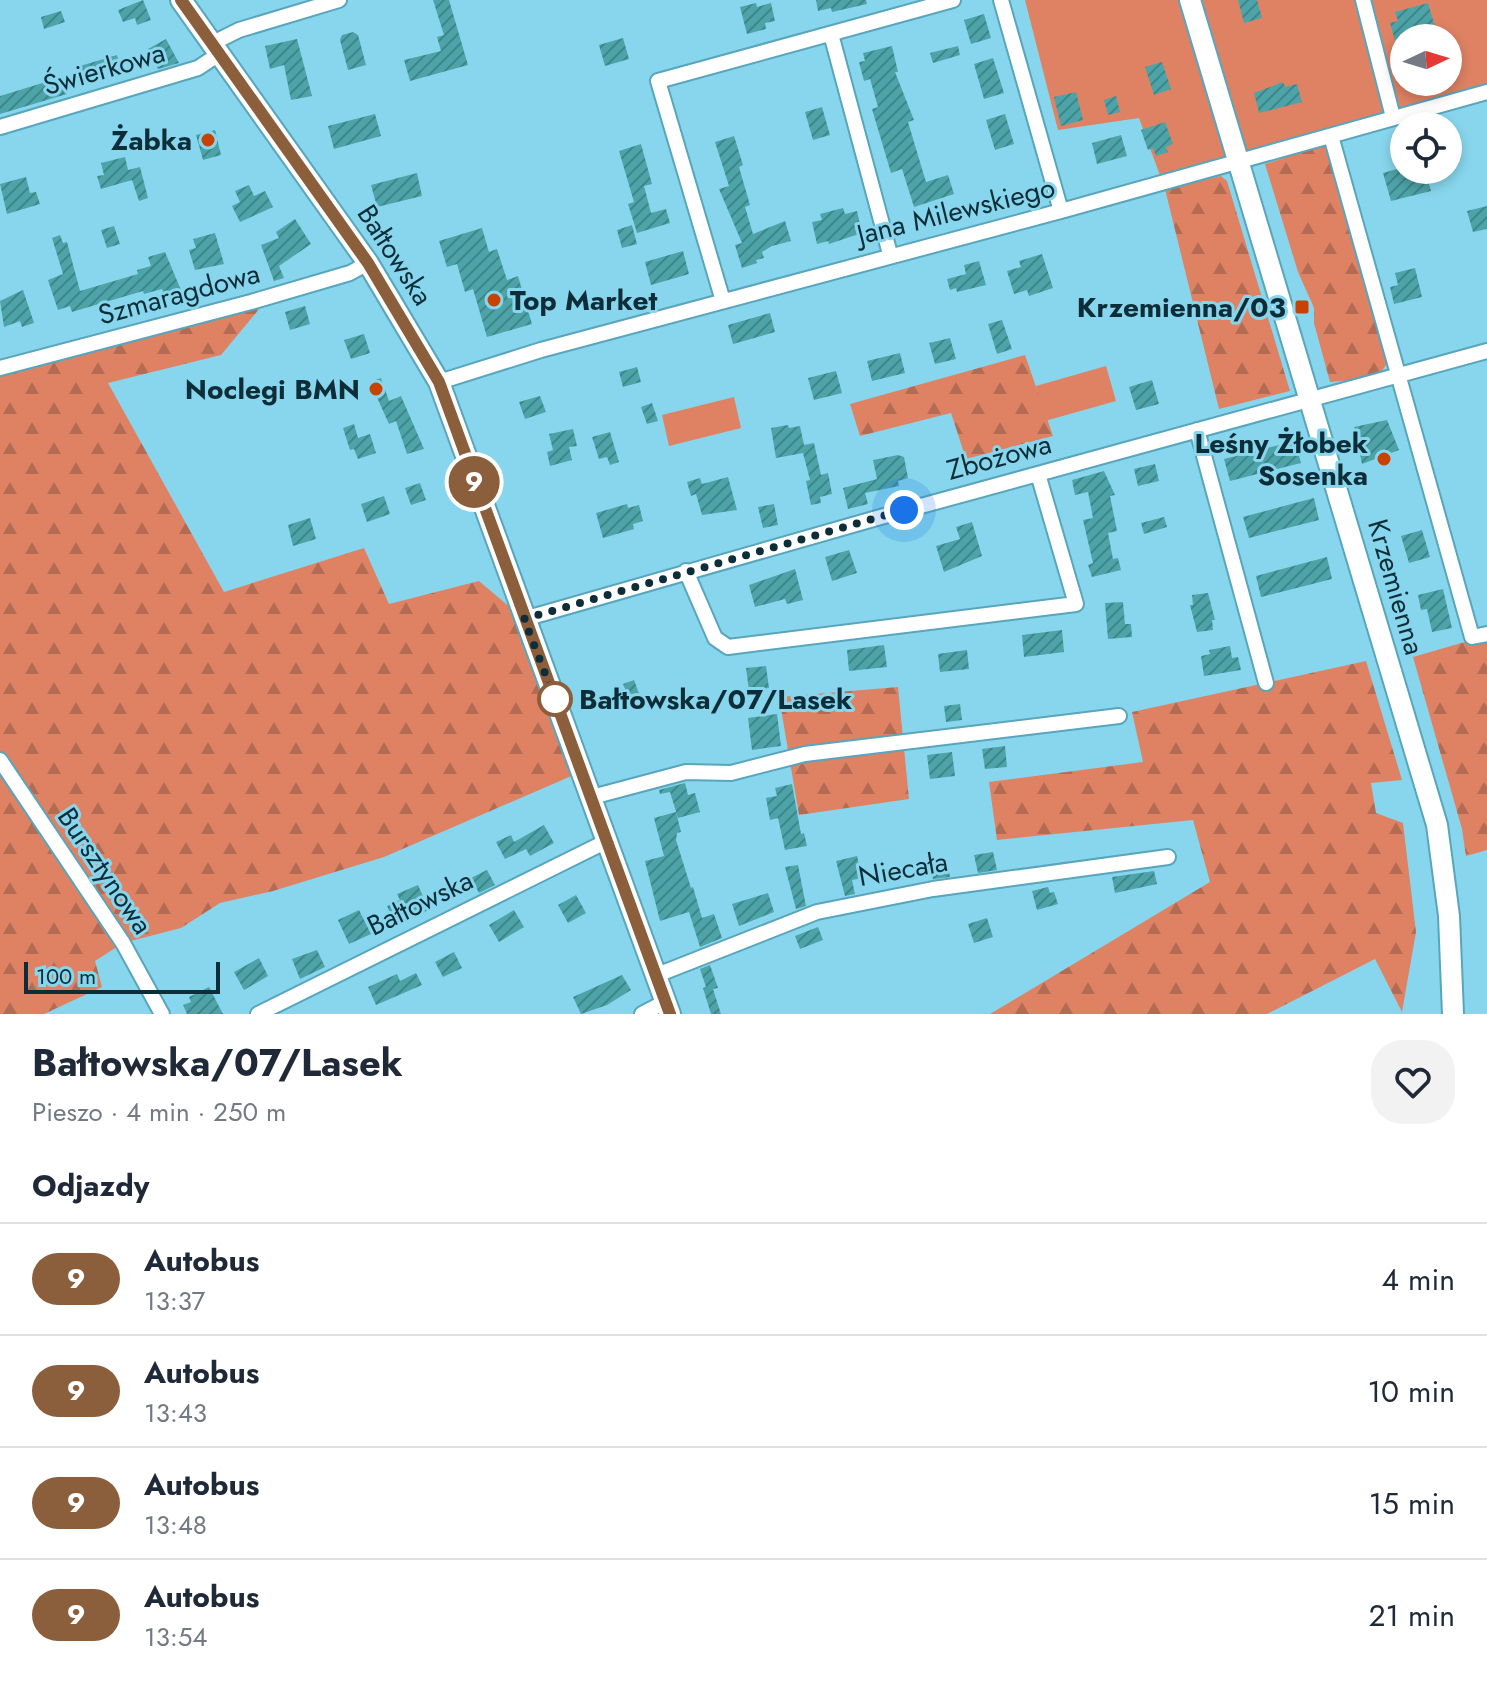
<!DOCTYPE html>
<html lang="pl">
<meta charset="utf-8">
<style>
body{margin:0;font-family:Jost,sans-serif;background:#f2f2f3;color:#1f2937;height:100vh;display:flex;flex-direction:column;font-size:30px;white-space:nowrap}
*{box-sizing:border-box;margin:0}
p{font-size:26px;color:#747a83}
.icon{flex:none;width:44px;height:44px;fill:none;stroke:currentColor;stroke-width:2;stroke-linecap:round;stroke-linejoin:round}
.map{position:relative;height:1014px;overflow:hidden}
.side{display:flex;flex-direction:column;background:#fff;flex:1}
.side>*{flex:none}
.badge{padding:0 16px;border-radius:26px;font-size:28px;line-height:52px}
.needle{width:52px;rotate:86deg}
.fabs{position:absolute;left:1390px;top:24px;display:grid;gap:16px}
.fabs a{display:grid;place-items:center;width:72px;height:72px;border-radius:50%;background:#fff;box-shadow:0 4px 12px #0003;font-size:40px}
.scale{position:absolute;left:24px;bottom:20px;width:196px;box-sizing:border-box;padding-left:8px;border:4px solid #0d2e38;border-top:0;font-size:22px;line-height:28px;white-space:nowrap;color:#0d2e38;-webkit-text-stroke:6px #88d6ed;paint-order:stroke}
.you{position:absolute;width:40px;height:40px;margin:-20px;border:6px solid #fff;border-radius:50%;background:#1a73e8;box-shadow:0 0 0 12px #1a73e833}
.map>.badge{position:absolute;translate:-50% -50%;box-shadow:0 0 0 4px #fff}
h2{padding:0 32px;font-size:30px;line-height:72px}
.round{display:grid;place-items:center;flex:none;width:84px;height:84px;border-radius:32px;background:#f2f2f3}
.headline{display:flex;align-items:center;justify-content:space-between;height:136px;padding:0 32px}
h1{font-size:38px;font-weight:700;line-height:60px}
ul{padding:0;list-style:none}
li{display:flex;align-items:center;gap:24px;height:112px;padding:0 32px;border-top:2px solid #e0e1e3}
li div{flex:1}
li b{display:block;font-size:30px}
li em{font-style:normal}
li .badge{min-width:88px;font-weight:700;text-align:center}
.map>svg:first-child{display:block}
.grass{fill:#df8263;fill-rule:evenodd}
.forest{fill:url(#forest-firs)}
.building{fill:url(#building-hatch)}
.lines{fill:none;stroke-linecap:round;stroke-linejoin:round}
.street-casing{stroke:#58a5bc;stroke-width:18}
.secondary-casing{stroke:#58a5bc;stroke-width:24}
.street{stroke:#fff;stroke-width:14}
.secondary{stroke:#fff;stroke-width:20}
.line-casing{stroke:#fff;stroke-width:18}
.line{stroke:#8b5e3c;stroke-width:12}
.walk{stroke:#0d2e38;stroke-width:8;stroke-dasharray:0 14.4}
.poi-dot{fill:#c84201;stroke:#88d6ed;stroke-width:3}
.stop-dot{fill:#fff;stroke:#8b5e3c;stroke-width:4}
.labels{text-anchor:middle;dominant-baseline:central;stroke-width:6;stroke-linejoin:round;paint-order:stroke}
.street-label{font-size:28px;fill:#0d2e38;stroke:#88d6ed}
.poi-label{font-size:28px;font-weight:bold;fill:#0d2e38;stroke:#88d6ed;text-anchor:end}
.stop-label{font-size:28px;font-weight:bold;fill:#0d2e38;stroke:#88d6ed;text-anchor:start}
</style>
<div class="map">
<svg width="1487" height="1014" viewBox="0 0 1487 1014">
<defs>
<pattern id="forest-firs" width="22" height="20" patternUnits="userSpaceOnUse" patternTransform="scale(2)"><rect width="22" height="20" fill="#df8263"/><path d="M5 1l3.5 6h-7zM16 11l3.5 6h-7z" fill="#b36b53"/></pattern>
<pattern id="building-hatch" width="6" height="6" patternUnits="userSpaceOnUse" patternTransform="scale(2)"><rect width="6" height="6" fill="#4da4a8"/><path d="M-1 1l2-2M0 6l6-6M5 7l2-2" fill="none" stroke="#3e868a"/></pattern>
</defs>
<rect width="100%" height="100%" fill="#88d6ed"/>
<path class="grass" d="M1025,0H1487V101L1165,189L1139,118L1058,130ZM1404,38H1448V82H1404Z
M1106,366L1116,401L1045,421L1036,386Z
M734,397L741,428L669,446L662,415Z"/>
<path class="forest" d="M1330,143L1387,364L1376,378L1330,382L1314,323V308L1298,272L1265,164Z
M1221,176L1227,181L1290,391L1219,409L1165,189Z
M269,297L221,355L108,383L224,592L364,548L389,604L479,581L524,619L583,771L384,857L273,891L220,903L181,928L123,943L95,961L102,987L44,1014H0V368Z
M1025,355L1053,436L966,459L951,413L860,436L850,404Z
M1468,641L1469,645L1487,641V850L1466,856L1462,829L1413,657Z
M1366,661L1402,780L1371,783L1376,813L1403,823L1416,932L1402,1012L1375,959L1267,1014H990L1210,882L1193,820L997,840L989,782L1143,762L1132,712Z
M898,687L909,799L799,815L779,697Z"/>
<path class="building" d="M143,0L151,20L137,25L135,18L123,22L118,10Z
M433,0H449L468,65L410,81L404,60L441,51L437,37L444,35Z
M816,0H866L867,4L832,12L831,8L818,11Z
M1238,0H1257L1262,18L1244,23Z
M756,3L757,7L771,3L775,21L765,23L766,29L747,34L740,7Z
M1428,3L1436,30L1404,38V62H1401L1390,23L1398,21L1395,12Z
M61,11L65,22L44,29L41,17Z
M984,14L991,38L971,44L964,20Z
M353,32L358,35L366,65L348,70L340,40L342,35Z
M623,38L629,59L605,66L599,45Z
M166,39L179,63L158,69L148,49Z
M297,39L312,96L291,100L284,65L270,69L265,46Z
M892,46L898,72H895L914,120L908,122L926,182L948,175L954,194L914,207L902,169L891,173L872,109L878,107L870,79L864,81L859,62L865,61L863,53Z
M958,46L960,55L933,63L930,53Z
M117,55L119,62L84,77L80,66Z
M993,58L1004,93L984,99L974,64Z
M1162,62L1171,89L1154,95L1145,67Z
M62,77L67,94L0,114V96Z
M1283,82L1285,87L1297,84L1302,102L1259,113L1254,93Z
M1076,92L1083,120L1061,126L1054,97Z
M1116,96L1120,112L1108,115L1104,100Z
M822,107L830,135L813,140L805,112Z
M375,114L381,136L334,149L328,126Z
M1005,114L1014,144L995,150L986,120Z
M1165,122L1173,144L1166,147L1168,152L1156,156L1153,148L1148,150L1141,130Z
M215,130L221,155L203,160L196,135Z
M1121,135L1127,156L1097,164L1092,143Z
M734,136L743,165L739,167L750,205L745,207L753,234L785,221L791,241L772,246L762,252L764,258L756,260L757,263L742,268L735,245L742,243L719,189L729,186L715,142Z
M641,144L652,184L644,186L651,213L666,209L670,223L637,233L628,204L634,202L619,151Z
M125,157L128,170L140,167L148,198L139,201L132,180L101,189L97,176L104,175L101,163Z
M1404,167V170H1425L1431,191L1391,201L1383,173Z
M417,173L422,196L377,207L371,185Z
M26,177L30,193L36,192L40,204L7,214L0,184Z
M249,185L254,196L265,191L273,207L240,222L232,206L240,202L235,191Z
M1487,206V229L1473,232L1467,211Z
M843,208L845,214L857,211L862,233L829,244L828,241L817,244L812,222L822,220L820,214Z
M295,219L311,244L279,266L284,278L274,281L261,245L279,238L276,232Z
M632,225L637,244L622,248L617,230Z
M114,226L120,244L107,248L101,230Z
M482,228L489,252L497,249L507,280L518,276L532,324L487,337L473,289L465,292L457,264L447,267L439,241Z
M215,233L224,264L195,270L189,250L196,248L193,239Z
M60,235L63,243L67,242L80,291L138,274L137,270L151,266L148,257L165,252L181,290L164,295L162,289L144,294L143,291L72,312L70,306L58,310L48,280L63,274L52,238Z
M683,251L689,274L651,285L645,262Z
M1042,254L1053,288L1029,296L1027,290L1014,294L1007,271L1021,267L1019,261Z
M979,261L986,285L957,292L956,288L950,290L947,279L966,274L964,265Z
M1415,268L1422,297L1394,304L1390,287L1398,285L1395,273Z
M23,290L34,323L22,327L20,321L4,327L0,301Z
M305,306L310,324L290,330L285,312Z
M770,313L775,332L733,344L728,325Z
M1002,320L1012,349L997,354L988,324Z
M364,334L370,353L351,359L344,340Z
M950,338L956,359L935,364L929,343Z
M900,353L905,373L872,381L867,361Z
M637,367L641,382L623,387L619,372Z
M836,371L842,393L814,400L808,378Z
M381,378L389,401L401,396L424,449L407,454L396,421L389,424L370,382Z
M1152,380L1159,404L1136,410L1129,387Z
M540,396L546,412L525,419L519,402Z
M652,403L658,421L647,424L641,407Z
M1387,420L1399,450L1362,464L1354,427Z
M354,424L358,438L370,434L376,453L358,459L354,449L350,450L343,428Z
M788,425L789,428L800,426L804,445L814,443L821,475L828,473L832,494L820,497L821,503L811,505L806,481L810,480L803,453L776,458L771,428Z
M573,429L577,446L569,447L572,460L550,466L547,452L553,450L549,434Z
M610,432L619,462L610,465L607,457L599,459L592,437Z
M1295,441L1301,463L1230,481L1224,459Z
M898,455L904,457L908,478L898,481L899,486L865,493L868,504L848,509L843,488L877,479L873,460Z
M1155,464L1159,481L1138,486L1134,469Z
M1104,471L1115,495L1110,496L1117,531L1108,533L1113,559L1118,558L1121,570L1092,577L1088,565L1093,563L1083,520L1093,518L1088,492L1075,495L1072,480Z
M728,477L737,510L702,515L696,494L691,496L687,482L700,478L702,484Z
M420,483L426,500L411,505L405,488Z
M384,496L390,514L367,522L361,504Z
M1314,498L1319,520L1249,538L1243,517Z
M627,504L628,508L639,505L643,521L633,524L634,529L603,538L596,513Z
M774,504L778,525L763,528L758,507Z
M1164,517L1167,527L1144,534L1141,523Z
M310,518L316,539L293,546L288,525Z
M972,522L982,556L944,572L936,546L960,539L956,527Z
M1422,530L1430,557L1409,563L1401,536Z
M849,550L857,573L832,581L825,557Z
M1327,557L1332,579L1261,597L1256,576Z
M795,569L803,600L787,604L785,599L755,607L749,585Z
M1443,589L1452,628L1432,632L1427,609L1421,610L1418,595Z
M1208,593L1215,620H1212L1213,630L1197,632L1190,605H1193L1192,595Z
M1123,602L1125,624H1131L1132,637L1108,639L1105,603Z
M1062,630L1064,652L1024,657L1022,635Z
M884,645L887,667L849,671L847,650Z
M1230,646L1232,658L1238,657L1241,670L1204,676L1201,656L1210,654L1209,650Z
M967,650L969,669L940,672L938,654Z
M766,666L769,688L749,691L746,668Z
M634,680L641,699L631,703L623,684Z
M960,704L962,720L946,722L944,706Z
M777,714L781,746L752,750L748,718Z
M1005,746L1007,767L985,769L982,749Z
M952,752L955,776L930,779L927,755Z
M685,783L688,795L695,793L700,812L678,818L670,792L660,794L659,790Z
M792,784L801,834L804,833L807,846L785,850L778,818L770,820L766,798L777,796L775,788Z
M676,812L681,832L677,833L676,840L691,888L693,887L702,918L714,914L722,938L700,947L689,912L660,921L645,861L664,856L654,818Z
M544,825L554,843L530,856L526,849L505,859L496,842L511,835L514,842Z
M993,852L997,870L978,873L974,855Z
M857,856L862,878L852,880L855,894L845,896L836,861Z
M947,860L950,877L933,879L930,864Z
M798,865L806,906L796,909L785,867Z
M487,870L495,885L479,893L471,878Z
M1154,871L1157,884L1115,893L1112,877Z
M418,885L429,910L396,925L387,906L400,900L397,894Z
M1048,887L1050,893L1054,892L1058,904L1037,910L1032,891Z
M768,893L774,912L739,926L732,904Z
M576,895L586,913L568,923L558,905Z
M359,910L371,934L349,944L338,920Z
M514,910L524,927L499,942L489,925Z
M987,918L993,937L974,943L968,924Z
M818,927L823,940L800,949L795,936Z
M317,950L325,967L300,979L292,959Z
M454,952L462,968L443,977L435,962Z
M259,958L268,976L244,990L234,972Z
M710,965L718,988L713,989L721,1014H711L703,988L706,987L700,969Z
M416,973L422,985L376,1005L368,987L397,974L400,981Z
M622,975L631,990L607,1005L581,1014L573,997Z
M209,987L223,1014H187L183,1005L191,1002L189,997Z"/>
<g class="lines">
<defs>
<path id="street" d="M1001,0L1061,211
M1363,0L1393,117
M831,34L890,254
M211,44L239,30L339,0
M0,127L198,68L219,54
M1331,136L1472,637L1487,634
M723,301L658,81L953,0
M0,368L251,302L350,273L368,263
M439,382L541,350L1061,211L1487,92
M1197,430L1266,683
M686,571L715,638L728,647L1076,604L1038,474
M524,619L877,518L1487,351
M0,760L123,943L162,1014
M592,797L686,772L731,773L805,754L1119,716
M657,975L817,912L933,889L1168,857
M258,1014L607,841
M642,1014L665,1002"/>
<path id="secondary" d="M181,0L368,263L439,382L670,1014
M1190,0L1437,825L1449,916L1453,1014"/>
</defs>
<use href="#street" class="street-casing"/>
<use href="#secondary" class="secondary-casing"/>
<use href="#street" class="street"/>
<use href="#secondary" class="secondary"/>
</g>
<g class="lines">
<defs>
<path id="line" d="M181,0L368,263L439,382L670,1014"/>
</defs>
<use href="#line" class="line-casing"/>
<use href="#line" class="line"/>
<path class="walk" d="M555,699L524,619L904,510"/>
</g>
<g class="poi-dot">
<circle cx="208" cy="140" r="8"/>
<circle cx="494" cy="300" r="8"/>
<rect x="1294" y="299" width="16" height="16" rx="4"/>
<circle cx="376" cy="389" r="8"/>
<circle cx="1384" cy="459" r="8"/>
</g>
<circle class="stop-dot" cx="555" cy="699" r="16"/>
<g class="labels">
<g class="street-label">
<text transform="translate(104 69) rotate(-16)">Świerkowa</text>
<text transform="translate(956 211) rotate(-14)">Jana Milewskiego</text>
<text transform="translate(395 255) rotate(57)">Bałtowska</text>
<text transform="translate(179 294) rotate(-15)">Szmaragdowa</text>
<text transform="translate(999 457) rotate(-15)">Zbożowa</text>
<text transform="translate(1396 587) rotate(74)">Krzemienna</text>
<text transform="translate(903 869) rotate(-10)">Niecała</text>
<text transform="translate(105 871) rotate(56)">Bursztynowa</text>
<text transform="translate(420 903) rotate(-26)">Bałtowska</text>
</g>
<g class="poi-label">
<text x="192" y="140">Żabka</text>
<text x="510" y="300" text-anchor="start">Top Market</text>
<text x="1286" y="307">Krzemienna/03</text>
<text x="360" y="389">Noclegi BMN</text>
<text x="1368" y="443">Leśny Żłobek<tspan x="1368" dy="32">Sosenka</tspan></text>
</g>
<g class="stop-label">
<text x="579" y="699">Bałtowska/07/Lasek</text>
</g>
</g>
</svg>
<div class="fabs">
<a><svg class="needle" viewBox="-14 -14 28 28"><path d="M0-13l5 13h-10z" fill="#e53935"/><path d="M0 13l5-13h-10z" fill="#747a83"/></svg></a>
<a><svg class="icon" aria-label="locate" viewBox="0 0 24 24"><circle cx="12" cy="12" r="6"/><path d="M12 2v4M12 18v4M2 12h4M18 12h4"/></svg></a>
</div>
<div class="scale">100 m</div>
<div class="you" style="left:904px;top:510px"></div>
<b class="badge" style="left:474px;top:482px;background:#8b5e3c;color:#fff">9</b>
</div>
<section class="side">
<div class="headline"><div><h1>Bałtowska/07/Lasek</h1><p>Pieszo · 4 min · 250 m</p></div><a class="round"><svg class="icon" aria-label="heart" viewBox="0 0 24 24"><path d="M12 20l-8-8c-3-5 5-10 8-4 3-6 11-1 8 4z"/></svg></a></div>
<h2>Odjazdy</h2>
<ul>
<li><span class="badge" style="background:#8b5e3c;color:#fff">9</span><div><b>Autobus</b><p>13:37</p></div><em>4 min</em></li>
<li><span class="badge" style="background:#8b5e3c;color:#fff">9</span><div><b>Autobus</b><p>13:43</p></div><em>10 min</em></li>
<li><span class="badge" style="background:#8b5e3c;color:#fff">9</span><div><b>Autobus</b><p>13:48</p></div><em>15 min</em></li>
<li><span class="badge" style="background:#8b5e3c;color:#fff">9</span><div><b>Autobus</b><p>13:54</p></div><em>21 min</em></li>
</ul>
</section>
